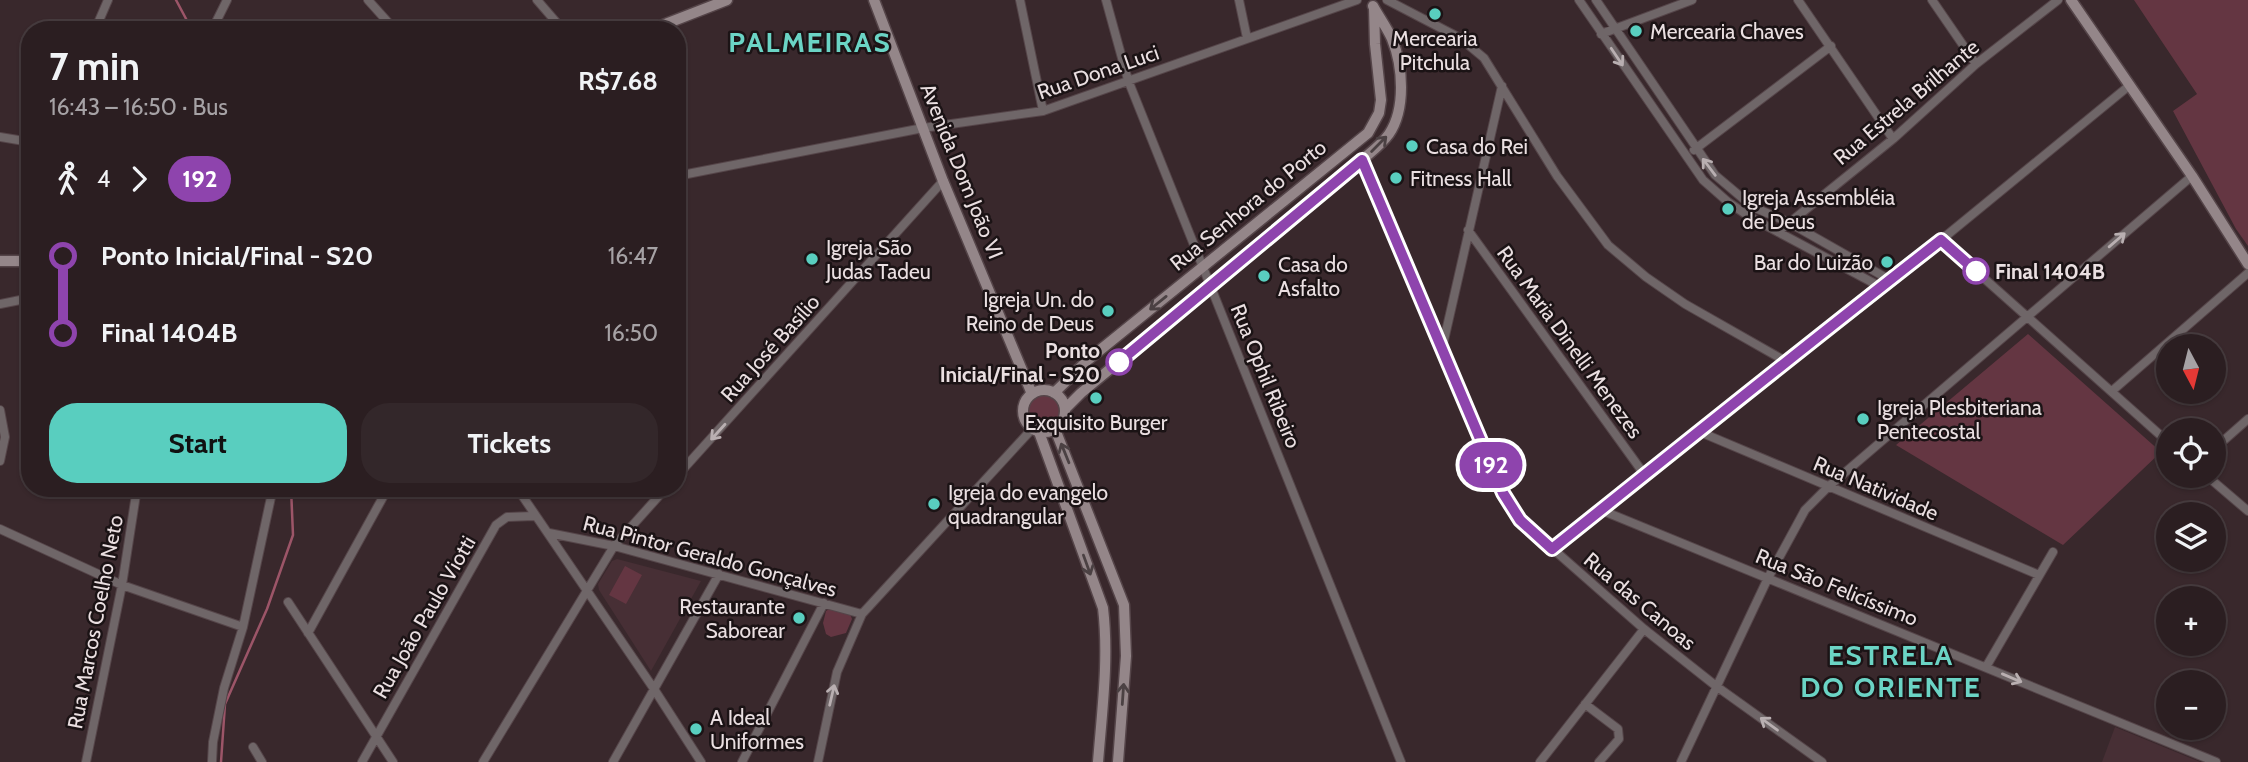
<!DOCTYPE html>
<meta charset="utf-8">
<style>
body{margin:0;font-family:Cabin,sans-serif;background:#33272a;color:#f1f3f6;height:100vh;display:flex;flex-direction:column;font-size:26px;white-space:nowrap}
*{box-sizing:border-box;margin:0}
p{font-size:23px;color:#a6a2a5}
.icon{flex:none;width:38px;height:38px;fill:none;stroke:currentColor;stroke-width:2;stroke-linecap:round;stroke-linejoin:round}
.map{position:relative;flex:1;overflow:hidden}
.sheet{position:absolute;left:21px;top:21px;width:665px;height:476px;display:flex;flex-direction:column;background:#2b1e21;border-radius:28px;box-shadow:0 2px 5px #0004,0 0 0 2px #473c3f}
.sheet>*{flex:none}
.badge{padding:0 14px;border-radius:23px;font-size:24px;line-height:46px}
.needle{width:46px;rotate:173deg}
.tools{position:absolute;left:2156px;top:334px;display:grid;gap:14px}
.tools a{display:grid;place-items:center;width:70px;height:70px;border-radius:50%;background:#2b1e21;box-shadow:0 2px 5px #0004,0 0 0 2px #473c3f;font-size:35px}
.map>.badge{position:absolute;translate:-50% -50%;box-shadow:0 0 0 4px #fff}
.legs{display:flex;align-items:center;gap:10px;height:77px;padding:0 28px;font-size:23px}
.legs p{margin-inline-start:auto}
.overview{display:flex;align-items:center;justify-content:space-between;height:119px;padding:0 28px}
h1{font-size:38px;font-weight:700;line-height:52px}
.cta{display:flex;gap:14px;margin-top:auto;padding:14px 28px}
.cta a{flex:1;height:80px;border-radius:28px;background:#59cebf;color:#111;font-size:28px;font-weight:700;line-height:80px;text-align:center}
.cta a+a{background:#33272a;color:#f1f3f6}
ul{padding:0 28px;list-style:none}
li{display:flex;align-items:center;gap:24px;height:77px;font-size:26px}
li i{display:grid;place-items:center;width:10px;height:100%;margin:0 9px;background:currentColor}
li i::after{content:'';width:18px;height:18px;margin:-9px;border:5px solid;border-radius:50%;background:#2b1e21}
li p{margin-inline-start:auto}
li:first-child i{background:linear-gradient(#0000 50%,currentColor 0)}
li:last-child i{background:linear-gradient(currentColor 50%,#0000 0)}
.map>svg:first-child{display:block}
.built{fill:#472f35}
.green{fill:#643642}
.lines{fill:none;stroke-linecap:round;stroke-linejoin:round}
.stream{stroke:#9c5568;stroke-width:2.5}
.street-casing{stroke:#554549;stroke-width:10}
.secondary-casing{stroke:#554549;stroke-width:13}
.street{stroke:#6f6668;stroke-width:8}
.secondary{stroke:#948689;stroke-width:10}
.oneway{stroke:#b9afb1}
.oneway2{stroke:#4b4143}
.line-1-casing{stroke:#fff;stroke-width:16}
.line-1{stroke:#8e44ad;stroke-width:10}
.poi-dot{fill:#59cebf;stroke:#1b1315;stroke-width:2.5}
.stop-1-dot{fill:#fff;stroke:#8e44ad;stroke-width:3.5}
.labels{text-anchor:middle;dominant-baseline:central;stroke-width:5;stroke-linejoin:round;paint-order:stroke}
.poi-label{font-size:21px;fill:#eadfe1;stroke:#1b1315;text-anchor:start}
.street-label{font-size:21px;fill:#eadfe1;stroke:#1b1315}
.stop-label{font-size:21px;font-weight:bold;fill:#eadfe1;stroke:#1b1315;text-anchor:start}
.district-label{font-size:28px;font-weight:bold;letter-spacing:2px;fill:#6bd4c5;stroke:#1b1315}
</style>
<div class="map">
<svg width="2248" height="762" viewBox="0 0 2248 762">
<rect width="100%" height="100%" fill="#39282c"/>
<path class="built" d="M617,559L701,581L651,671L599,590L598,584L612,561Z
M2115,727L2200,762H2102Z"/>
<path class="green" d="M2134,0H2248V246L2236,229L2173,111L2197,94Z
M2028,334L2161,452L2063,545L1896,445Z
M1026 410a18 18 0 1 1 36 0a18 18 0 1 1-36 0Z
M625,566L642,575L626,604L609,595Z
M831,608L850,614L852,619L846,633L831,637L826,634L823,623L826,611Z"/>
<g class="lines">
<path class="stream" d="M176,0L192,30
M221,762L225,704L267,609L293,535L291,488"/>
<defs>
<path id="street" d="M368,0L395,30
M537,0L563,30
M1020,0L1043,111
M1106,0L1128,80L1401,762
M1239,0L1247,38
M1387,0L1460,38L1484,58L1557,176L1608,245L1646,277L1685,304L1787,362
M1579,0L1703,180L1728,202L1750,217L1881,287
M1596,0L1715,175L1753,207L1788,222L1890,280
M1798,0L1893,139
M1932,0L1976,64
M95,30L108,0
M212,30L227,0
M1601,34L1692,0
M0,137L30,142
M1694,150L1831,46
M1362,160L1503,493L1520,520L1644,629L1716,686L1822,762
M677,176L923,128L1043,111L1357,0
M1468,230L1644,474
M1778,232L1893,139L1976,64L2058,0
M1941,240L2168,442
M0,304L30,298
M1442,349L1502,86
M2112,391L2248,273
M0,410L5,437L0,461
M1700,432L2039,575
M2214,449L2248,419
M677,476L943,181
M2207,476L2248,511
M517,488L654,689L701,762
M1601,510L2216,762
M0,529L122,585L243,627
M549,533L614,546L862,614
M1552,549L1644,474L1700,432L1941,240L2130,85
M288,602L393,762
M308,633L388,488
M1986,667L2053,552
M1585,704L1618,729L1619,739L1599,762
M253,747L262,762
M86,762L122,585L137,488
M212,762L213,742L224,688L243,627L273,488
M362,762L496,525L507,517L534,516
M483,762L614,546L666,488
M613,762L719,574
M742,762L824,603
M818,762L837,672L862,614L1032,429
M1540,762L1644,629
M1681,762L1768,578L1805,510L1828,487L2192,176"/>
<path id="secondary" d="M874,0L943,181L1032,394
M2071,0L2192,176L2248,264
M650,30L727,0
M0,261H30
M1023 411a21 21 0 1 1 42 0a21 21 0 1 1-42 0Z
M1054,393L1089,359L1368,133L1379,113L1381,100L1375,44L1374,8
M1065,409L1081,393L1362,160C1371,152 1382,144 1389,134C1406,109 1403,66 1392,39C1387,28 1379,17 1373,6
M1055,429L1124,605L1126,656L1118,762
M1039,432L1103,608C1109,659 1102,711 1098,762"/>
</defs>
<use href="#street" class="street-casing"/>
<use href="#secondary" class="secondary-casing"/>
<use href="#street" class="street"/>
<use href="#secondary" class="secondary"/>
</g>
<defs><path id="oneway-shaft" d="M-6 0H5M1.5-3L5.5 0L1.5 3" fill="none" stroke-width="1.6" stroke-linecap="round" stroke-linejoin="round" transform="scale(1.75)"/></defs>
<g class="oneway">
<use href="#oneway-shaft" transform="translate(1617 57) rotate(56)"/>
<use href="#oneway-shaft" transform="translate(1709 167) rotate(-127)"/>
<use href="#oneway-shaft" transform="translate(2117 240) rotate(-41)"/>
<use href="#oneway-shaft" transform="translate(718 432) rotate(132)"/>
<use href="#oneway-shaft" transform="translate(2012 678) rotate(23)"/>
<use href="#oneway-shaft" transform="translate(832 695) rotate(-77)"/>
<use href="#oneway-shaft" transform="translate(1769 724) rotate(-144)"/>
</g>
<g class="oneway2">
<use href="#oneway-shaft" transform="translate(1379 144) rotate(-45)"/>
<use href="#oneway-shaft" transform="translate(1158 303) rotate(141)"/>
<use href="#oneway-shaft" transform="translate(1065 453) rotate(-112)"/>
<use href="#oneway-shaft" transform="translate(1087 565) rotate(70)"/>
<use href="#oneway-shaft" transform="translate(1123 694) rotate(-86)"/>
</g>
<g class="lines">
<defs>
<path id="line-1" d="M1119,362L1362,160L1503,493L1520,520L1552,549C1681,446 1810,342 1941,240L1976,271"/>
</defs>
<use href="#line-1" class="line-1-casing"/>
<use href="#line-1" class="line-1"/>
</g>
<g class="poi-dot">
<circle cx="1435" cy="14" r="7"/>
<circle cx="1636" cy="31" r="7"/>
<circle cx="1412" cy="146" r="7"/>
<circle cx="1396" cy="178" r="7"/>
<circle cx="1728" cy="209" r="7"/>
<circle cx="812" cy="259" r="7"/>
<circle cx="1887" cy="262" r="7"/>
<circle cx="1264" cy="276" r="7"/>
<circle cx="1108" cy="311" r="7"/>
<circle cx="1096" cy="398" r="7"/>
<circle cx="1863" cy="419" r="7"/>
<circle cx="934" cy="504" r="7"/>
<circle cx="799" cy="618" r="7"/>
<circle cx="696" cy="729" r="7"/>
</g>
<g class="stop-1-dot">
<circle cx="1976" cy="271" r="12"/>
<circle cx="1119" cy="362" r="12"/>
</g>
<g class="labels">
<g class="poi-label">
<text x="1650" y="31">Mercearia Chaves</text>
<text x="1435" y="38" text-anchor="middle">Mercearia<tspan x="1435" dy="24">Pitchula</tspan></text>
<text x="1426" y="146">Casa do Rei</text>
<text x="1410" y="178">Fitness Hall</text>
<text x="1742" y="197">Igreja Assembléia<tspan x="1742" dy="24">de Deus</tspan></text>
<text x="826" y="247">Igreja São<tspan x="826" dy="24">Judas Tadeu</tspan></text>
<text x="1873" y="262" text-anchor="end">Bar do Luizão</text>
<text x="1278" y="264">Casa do<tspan x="1278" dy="24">Asfalto</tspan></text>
<text x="1094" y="299" text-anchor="end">Igreja Un. do<tspan x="1094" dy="24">Reino de Deus</tspan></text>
<text x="1877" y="407">Igreja Plesbiteriana<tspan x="1877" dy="24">Pentecostal</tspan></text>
<text x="1096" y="422" text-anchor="middle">Exquisito Burger</text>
<text x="948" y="492">Igreja do evangelo<tspan x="948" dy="24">quadrangular</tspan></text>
<text x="785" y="606" text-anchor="end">Restaurante<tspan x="785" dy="24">Saborear</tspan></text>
<text x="710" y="717">A Ideal<tspan x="710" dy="24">Uniformes</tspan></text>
</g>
<g class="street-label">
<text transform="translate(1098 72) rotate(-19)">Rua Dona Luci</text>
<text transform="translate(1906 102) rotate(-40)">Rua Estrela Brilhante</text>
<text transform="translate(962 171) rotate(68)">Avenida Dom João VI</text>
<text transform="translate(1248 205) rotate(-39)">Rua Senhora do Porto</text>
<text transform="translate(1570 342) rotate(54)">Rua Maria Dinelli Menezes</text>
<text transform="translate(770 348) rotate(-48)">Rua José Basílio</text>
<text transform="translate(1266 376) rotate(68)">Rua Ophil Ribeiro</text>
<text transform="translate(1876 488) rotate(23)">Rua Natividade</text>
<text transform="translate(710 556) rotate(15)">Rua Pintor Geraldo Gonçalves</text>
<text transform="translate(1837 587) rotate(22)">Rua São Felicíssimo</text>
<text transform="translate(1640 601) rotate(40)">Rua das Canoas</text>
<text transform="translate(424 617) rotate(-60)">Rua João Paulo Viotti</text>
<text transform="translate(95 622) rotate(-79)">Rua Marcos Coelho Neto</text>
</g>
<g class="stop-label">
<text x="1995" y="271">Final 1404B</text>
<text x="1100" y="350" text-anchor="end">Ponto<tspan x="1100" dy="24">Inicial/Final - S20</tspan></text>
</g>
<g class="district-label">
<text x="810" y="42">PALMEIRAS</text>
<text x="1891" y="655">ESTRELA<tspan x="1891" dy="32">DO ORIENTE</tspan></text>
</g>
</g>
</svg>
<div class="tools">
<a><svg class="needle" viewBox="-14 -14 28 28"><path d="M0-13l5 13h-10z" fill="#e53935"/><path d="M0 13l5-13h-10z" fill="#a6a2a5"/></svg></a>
<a><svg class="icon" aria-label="locate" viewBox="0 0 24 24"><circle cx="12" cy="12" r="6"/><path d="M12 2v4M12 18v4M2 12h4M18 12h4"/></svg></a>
<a><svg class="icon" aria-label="layers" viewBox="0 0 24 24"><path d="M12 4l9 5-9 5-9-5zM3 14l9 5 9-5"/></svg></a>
<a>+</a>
<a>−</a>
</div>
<b class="badge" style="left:1491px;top:465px;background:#8e44ad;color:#fff">192</b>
<section class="sheet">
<div class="overview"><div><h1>7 min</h1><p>16:43 – 16:50 · Bus</p></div><b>R$7.68</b></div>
<div class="legs"><svg class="icon" aria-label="walk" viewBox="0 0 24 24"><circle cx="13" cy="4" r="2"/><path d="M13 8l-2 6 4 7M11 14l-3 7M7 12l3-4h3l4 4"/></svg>4<svg class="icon" aria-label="forward" viewBox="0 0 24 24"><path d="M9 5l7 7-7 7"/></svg><b class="badge" style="background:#8e44ad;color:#fff">192</b></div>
<ul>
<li><i style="color:#8e44ad"></i><b>Ponto Inicial/Final - S20</b><p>16:47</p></li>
<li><i style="color:#8e44ad"></i><b>Final 1404B</b><p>16:50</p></li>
</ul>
<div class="cta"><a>Start</a><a>Tickets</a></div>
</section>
</div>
